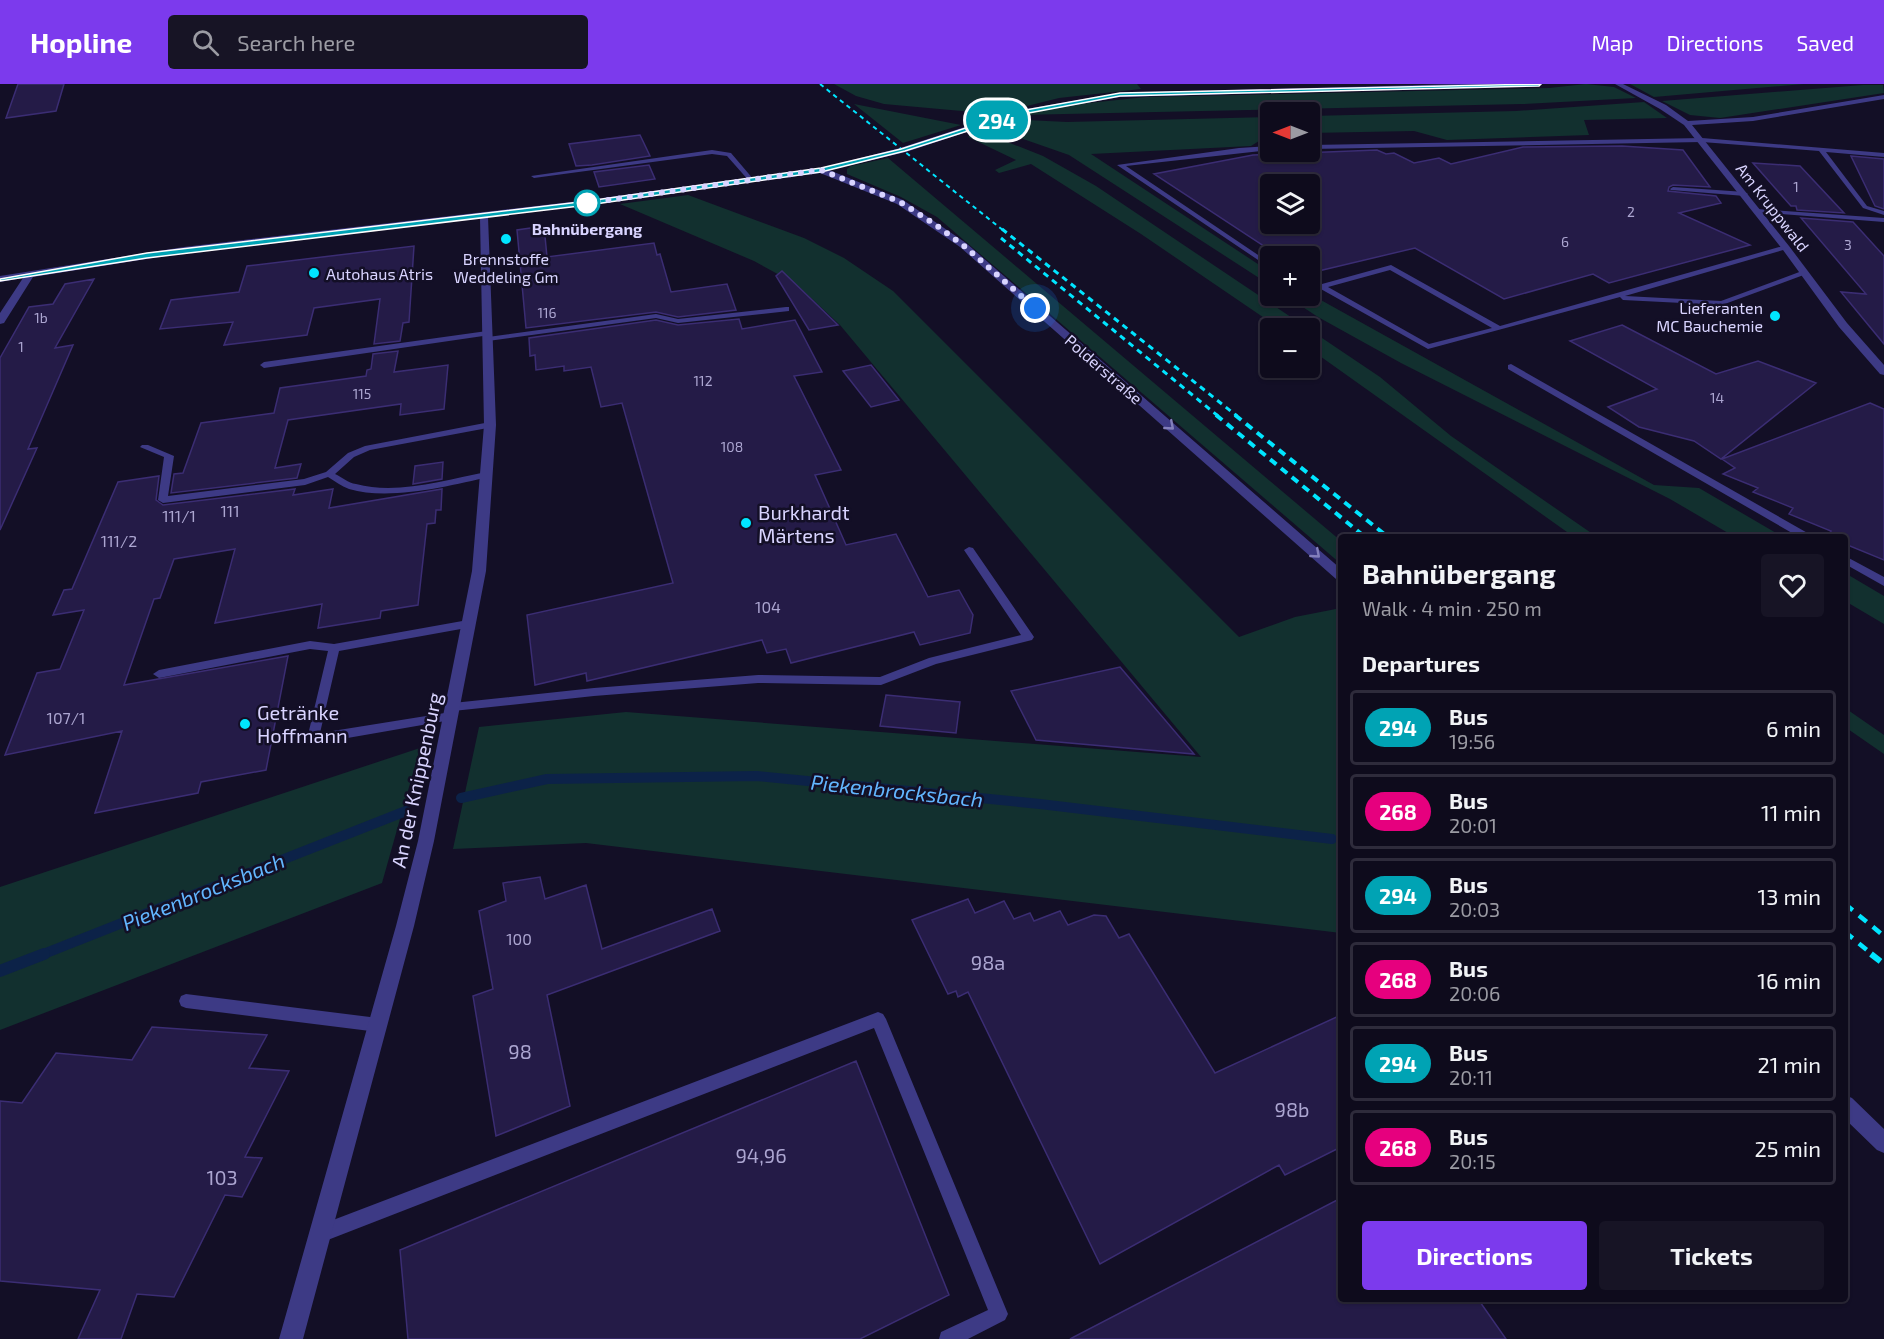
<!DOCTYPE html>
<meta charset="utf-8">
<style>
body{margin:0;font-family:"Exo 2",sans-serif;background:#171425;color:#f1f3f6;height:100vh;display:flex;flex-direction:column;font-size:22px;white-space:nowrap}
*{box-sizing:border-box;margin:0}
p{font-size:20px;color:#9b9ba3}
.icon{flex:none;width:33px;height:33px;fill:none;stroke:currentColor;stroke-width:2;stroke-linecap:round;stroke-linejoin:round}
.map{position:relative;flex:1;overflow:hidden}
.sheet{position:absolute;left:1338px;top:450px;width:510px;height:768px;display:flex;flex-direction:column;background:#0e0b1c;border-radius:6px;box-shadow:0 2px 4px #0004,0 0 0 2px #2e2b3b}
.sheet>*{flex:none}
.badge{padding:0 12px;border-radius:20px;font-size:21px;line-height:39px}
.needle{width:39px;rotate:270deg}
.buttons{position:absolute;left:1260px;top:18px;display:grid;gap:12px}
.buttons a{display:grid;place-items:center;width:60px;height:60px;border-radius:6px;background:#0e0b1c;box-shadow:0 2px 4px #0004,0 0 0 2px #2e2b3b;font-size:30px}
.you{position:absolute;width:30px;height:30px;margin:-15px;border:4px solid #fff;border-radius:50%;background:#1a73e8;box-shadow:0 0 0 9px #1a73e833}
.map>.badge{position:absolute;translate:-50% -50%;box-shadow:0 0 0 3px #fff}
h2{padding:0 24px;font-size:22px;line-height:54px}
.round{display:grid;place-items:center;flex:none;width:63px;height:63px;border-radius:6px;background:#171425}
.head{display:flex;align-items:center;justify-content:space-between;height:102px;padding:0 24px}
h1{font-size:28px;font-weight:700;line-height:45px}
.action{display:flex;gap:12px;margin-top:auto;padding:12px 24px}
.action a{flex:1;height:69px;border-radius:6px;background:#7c3aed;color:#fff;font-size:24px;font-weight:700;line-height:69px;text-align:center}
.action a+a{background:#171425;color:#f1f3f6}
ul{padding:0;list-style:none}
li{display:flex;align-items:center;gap:18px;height:75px;margin:0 12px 9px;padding:0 12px;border:3px solid #2e2b3b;border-radius:6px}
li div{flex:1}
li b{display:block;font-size:22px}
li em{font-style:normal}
li .badge{min-width:66px;font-weight:700;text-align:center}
header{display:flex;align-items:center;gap:36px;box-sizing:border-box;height:84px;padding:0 30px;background:#7c3aed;color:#fff}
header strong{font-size:28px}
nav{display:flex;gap:33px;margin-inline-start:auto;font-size:21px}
.search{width:420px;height:54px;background:#171425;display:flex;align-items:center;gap:15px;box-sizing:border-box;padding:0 21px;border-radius:6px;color:#9b9ba3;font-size:22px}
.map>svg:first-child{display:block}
.green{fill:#12302f}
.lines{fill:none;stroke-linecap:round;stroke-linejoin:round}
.stream-far1{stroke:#0c2248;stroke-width:10}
.stream{stroke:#0c2248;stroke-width:12}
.building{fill:#241b47;stroke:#3b2d73;stroke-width:1.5;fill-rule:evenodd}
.service{fill:#3d3a85;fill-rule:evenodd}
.minor{fill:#3d3a85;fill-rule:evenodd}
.rail-far4{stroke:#00e5ff;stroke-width:2;stroke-dasharray:4.5 4;stroke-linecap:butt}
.rail-far3{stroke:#00e5ff;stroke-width:3;stroke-dasharray:6 5;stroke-linecap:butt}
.rail-far2{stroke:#00e5ff;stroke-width:4;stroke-dasharray:8 6;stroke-linecap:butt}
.rail-far1{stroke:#00e5ff;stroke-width:4.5;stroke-dasharray:10 8;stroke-linecap:butt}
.rail{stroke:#00e5ff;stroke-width:6;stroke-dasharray:12 10;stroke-linecap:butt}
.oneway{stroke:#837fbc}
.line{fill:#00a3b4;stroke:#fff;stroke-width:1.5}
.walk{stroke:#d9d4ff;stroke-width:6;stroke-dasharray:0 10.8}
.stop-dot{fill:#fff;stroke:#00a3b4;stroke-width:3}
.poi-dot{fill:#00e5ff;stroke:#130f26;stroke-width:2}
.labels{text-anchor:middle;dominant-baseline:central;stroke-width:5;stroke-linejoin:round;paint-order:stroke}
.far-number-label{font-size:14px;fill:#aca6d1}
.far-street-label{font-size:16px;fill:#d9d4ff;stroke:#130f26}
.far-stop-label{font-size:16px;font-weight:bold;fill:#d9d4ff;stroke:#130f26}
.far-poi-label{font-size:16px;fill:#d9d4ff;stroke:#130f26}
.number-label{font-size:16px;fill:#aca6d1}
.poi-label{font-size:20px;fill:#d9d4ff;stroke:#130f26;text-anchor:start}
.street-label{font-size:20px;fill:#d9d4ff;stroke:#130f26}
.near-number-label{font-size:20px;fill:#aca6d1}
.water-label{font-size:21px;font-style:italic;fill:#62b6ff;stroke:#130f26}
</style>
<header>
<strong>Hopline</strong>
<div class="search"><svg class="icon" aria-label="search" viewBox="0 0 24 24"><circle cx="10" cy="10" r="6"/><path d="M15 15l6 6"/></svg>Search here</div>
<nav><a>Map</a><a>Directions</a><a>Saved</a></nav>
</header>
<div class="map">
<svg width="1884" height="1255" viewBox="0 0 1884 1255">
<rect width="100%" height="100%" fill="#130f26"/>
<path class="green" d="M834,0H1137L1141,5L1059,14L995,30L884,20L856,12Z
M1586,0L1614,3L1636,14L1522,20L1019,31L1079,20L1146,13L1549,4Z
M1630,0H1804L1654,13Z
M1863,1H1883L1884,9L1720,34L1690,31L1662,17Z
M1644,18L1667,34L1584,36L1589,51L1447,56L1414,47L1310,49V32L1516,27Z
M854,20L961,41L903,59Z
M1270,33V50L1251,62L1091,70L1270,188V201L1069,71L986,42L1005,35L1067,38Z
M977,46L1043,72L1096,102L1380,293L1451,352L1597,453H1574L1310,265V244H1279L1141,150L1031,80L999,89L995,86L1016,76L968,53Z
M888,74L1341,457V480L937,133L901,113L847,90V85L851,82Z
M688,111L804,154L844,174L893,207L1239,553L1295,533L1341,524V849L586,759L453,765L479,643L626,628L1201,673L840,241L796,200L754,177L620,120Z
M1310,210L1654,401L1699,404L1783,453H1735L1670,415L1401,279L1318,233L1286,212Z
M1845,489L1884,512V540L1845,517Z
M1845,624L1884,651V670L1845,643Z
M420,664L382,799L0,946V803Z"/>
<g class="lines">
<path class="stream-far1" d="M461,714L547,695L757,692L1040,720L1332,755
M41,871L406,727"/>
<path class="stream" d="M0,887L44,870"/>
</g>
<path class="building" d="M18,0H64L56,27L6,34Z
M640,51L650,72L592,81L576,82L569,60Z
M1622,62L1683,66L1710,103L1673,101L1669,103L1668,107L1716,112L1721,119L1679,129L1750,161L1609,199L1593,190L1504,215L1415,164L1310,189V172H1279L1154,90L1253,71L1377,66L1386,70L1394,69L1414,79L1439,74L1451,80L1523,63ZM1270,100H1310V140H1270Z
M1851,72L1884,75V125L1875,122Z
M1753,79L1800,82L1844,129L1797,126L1796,122H1791Z
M649,81L655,95L599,103L594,88Z
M1801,134L1853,138L1884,172V260L1841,208L1866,210Z
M544,142L547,173L654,159L657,171L660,170L671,208L727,200L736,226L678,233L656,228L526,244L517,146Z
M414,162L409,238L403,239L400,257L374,260L380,215L314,224L307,251L224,261L233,238L160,245L171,216L239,208L247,182Z
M782,187L838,241L809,246L776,192Z
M94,195L55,264L73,261L28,365L37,364L0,446V274L29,223L53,220L65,200Z
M739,235L742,245L795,236L822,288L794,292L841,386L815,391L846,461L896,450L928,513L959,506L973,531L970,549L920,561L914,548L791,579L786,565L767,569L762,556L587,597L586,589L535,601L527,531L673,499L622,319L601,323L591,283L564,287V282L536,286L535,271L530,272L529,254L656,236L678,241Z
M1622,241L1716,290L1758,277L1816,299L1721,375L1694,357L1639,343L1608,323L1657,305L1570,257Z
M398,267L394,288L448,281L444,325L400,331L401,320L288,336L275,384L301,380L297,394L171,409L174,390L183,389L201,339L274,329L280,304L366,292L367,286L371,285L373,270Z
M871,281L899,316L871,323L843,287Z
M1870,319L1884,325V476L1845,460V453L1828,452L1831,447L1789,430L1793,424L1753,408L1758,404L1723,390L1735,384L1722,375Z
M443,378L442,395L413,400L415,382Z
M159,392L156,416L163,421L295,405L293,411L333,405L329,424L442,405L441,426H436L435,439L427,440L418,521L381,527L380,534L318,544L322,520L215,539L235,465L174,475L160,514L154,515L124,601L288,572L266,686L201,698L198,709L95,729L122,647L5,671L37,589L60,585L84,526L53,531L64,506L72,505L118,398Z
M1120,583L1194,670L1036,656L1011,607Z
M886,611L960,618L956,649L880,642Z
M540,793L545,815L586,801L602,865L712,825L720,847L547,911L570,1022L496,1052L473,912L493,905L479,827L506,817L503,799Z
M968,815L975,829L1004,817L1014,835L1030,829L1034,837L1060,827L1068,841L1094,831L1106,832L1119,854L1129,850L1215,989L1341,931V1063L1285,1091L1279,1081L1100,1180L968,908L958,913L956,907L948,910L912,836Z
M152,943L267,951L249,984L289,987L245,1073L262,1074L242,1113L225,1111L174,1213L137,1210L121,1255H78L100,1206L0,1197V1017L22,1019L56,969L132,976Z
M856,977L949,1211L860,1255H408L400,1166Z
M1341,1114V1215H1478L1506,1255H1070Z"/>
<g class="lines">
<path class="service" d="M1702,54L1884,69V73L1826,68L1867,122L1884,127V131L1863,124L1819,67L1702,58L1310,65V61Z
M1270,62V66L1126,82L1270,179V184L1117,81L1239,64Z
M712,66L731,69L754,96V98H750L727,72L712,70L534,94L531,92Z
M1673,103L1745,108L1748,110L1745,112L1671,106L1670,105Z
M1757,125L1884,134V138L1755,128L1754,127Z
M1783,162L1790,164L1625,212L1721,217L1802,187L1809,189L1722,221L1623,216L1620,213L1428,265L1319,204L1310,200V196L1322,200L1391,181L1500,242ZM1390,186L1492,244L1429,260L1328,203Z
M786,223H789V227L678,239L656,234L488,257L484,255L488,253L656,230L678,235Z
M487,247H490V251L264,284L260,281L264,278Z
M1511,280L1811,451L1812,453H1799L1508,285V281Z
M490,338L493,339V343L370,366L354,373L335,390C342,393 348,399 356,400C397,411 445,396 486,388L491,391L489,393C449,402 389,417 349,405C341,402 335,397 328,393L305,401L163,419L158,416L164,373L140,363L142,361H148L174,372L168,412L304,395L326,388L348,369L365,362Z
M969,463L973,464L1032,550L1034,553L1032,556L936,580L881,601L758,599L594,612L453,627L447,623L453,619L594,604L758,591L880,593L929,574L1021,551L964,466Z
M1845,472L1884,493V502L1845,480Z
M468,536L474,540L472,543L339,567L320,649L451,628L457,632L451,636L313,660L309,658L307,655L328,567L310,565L159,594L153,590L159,586L310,557L334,560Z
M186,910L378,934L383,936L386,941L383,946L378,948L186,924L181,922L179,917L181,912Z
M878,928L883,930L886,935L1008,1230L1005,1236L968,1255H939L941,1248L988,1226L874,944L320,1159L314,1156L311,1150L314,1144L320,1141Z"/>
<path class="minor" d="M1460,0H1542L1539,2L1120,13L1018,31L906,68L829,86L903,116L966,159L1341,485V496L1336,495L960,163L897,120L820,89L488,133L496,341L486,487L434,757L414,842L303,1255H279L396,842L418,757L472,487L484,341L480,134L184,169L33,193L4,239L0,240V229L23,194L0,198V192L184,163L588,116L821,84L900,64L1014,27L1120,9Z
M1615,0H1623L1666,21L1688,37L1753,33L1884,11V15L1753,37L1692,41L1789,162L1847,239L1884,281V291L1880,290L1839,243L1783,166L1684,41L1660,25Z
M1845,1011L1852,1014L1884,1045V1069L1877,1066L1845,1035Z"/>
<path class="rail-far4" d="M820,0L1004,147"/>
<path class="rail-far3" d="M1002,145L1237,332
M1001,154L1218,332"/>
<path class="rail-far2" d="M1216,331L1365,453
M1235,331L1388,453"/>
<path class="rail-far1" d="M1845,820L1884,852
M1845,848L1873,871"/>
<path class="rail" d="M1871,870L1884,880"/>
</g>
<defs><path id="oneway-chevron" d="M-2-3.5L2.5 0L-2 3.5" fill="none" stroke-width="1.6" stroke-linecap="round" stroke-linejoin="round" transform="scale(1.5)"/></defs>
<g class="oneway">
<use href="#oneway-chevron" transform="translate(1170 342) rotate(41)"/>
<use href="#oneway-chevron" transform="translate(1316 470) rotate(41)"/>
</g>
<path class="line" d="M1539,2L1120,12L1018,31L905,67L821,88L588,121L147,174L0,197V195L147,169L588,117L821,84L901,65L1015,28L1120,9L1541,0Z"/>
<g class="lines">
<path class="walk" d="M587,119L821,86L900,118L933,139L963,161L1035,224"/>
</g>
<circle class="stop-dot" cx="587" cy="119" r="12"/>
<g class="poi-dot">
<circle cx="506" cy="155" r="6"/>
<circle cx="314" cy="189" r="6"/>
<circle cx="1775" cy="232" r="6"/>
<circle cx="746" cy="439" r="6"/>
<circle cx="245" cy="640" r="6"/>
</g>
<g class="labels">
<g class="far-number-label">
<text x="1796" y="102">1</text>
<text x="1631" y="127">2</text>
<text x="1565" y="157">6</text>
<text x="1848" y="160">3</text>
<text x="547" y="228">116</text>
<text x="41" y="233">1b</text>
<text x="21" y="262">1</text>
<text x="703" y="296">112</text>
<text x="362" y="309">115</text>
<text x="1717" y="313">14</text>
<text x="732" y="362">108</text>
</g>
<g class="far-street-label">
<text transform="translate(1773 123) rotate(52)">Am Kruppwald</text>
<text transform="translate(1104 285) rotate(41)">Polderstraße</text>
</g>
<g class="far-stop-label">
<text x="587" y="144">Bahnübergang</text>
</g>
<g class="far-poi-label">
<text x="506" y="174">Brennstoffe<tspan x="506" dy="18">Weddeling Gm</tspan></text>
<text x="326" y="189" text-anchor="start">Autohaus Atris</text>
<text x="1763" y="223" text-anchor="end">Lieferanten<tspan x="1763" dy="18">MC Bauchemie</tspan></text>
</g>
<g class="number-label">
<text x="230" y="426">111</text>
<text x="179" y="431">111/1</text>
<text x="119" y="456">111/2</text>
<text x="768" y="522">104</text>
<text x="66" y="633">107/1</text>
<text x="519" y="854">100</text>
</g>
<g class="poi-label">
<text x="758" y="428">Burkhardt<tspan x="758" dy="23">Märtens</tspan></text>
<text x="257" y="628">Getränke<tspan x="257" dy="23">Hoffmann</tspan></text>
</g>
<g class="street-label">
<text transform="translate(416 696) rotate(-78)">An der Knippenburg</text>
</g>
<g class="near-number-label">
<text x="988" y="878">98a</text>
<text x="520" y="967">98</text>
<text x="1292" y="1025">98b</text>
<text x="761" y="1071">94,96</text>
<text x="222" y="1093">103</text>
</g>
<g class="water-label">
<text transform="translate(897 706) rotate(6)">Piekenbrocksbach</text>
<text transform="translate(203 807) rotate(-22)">Piekenbrocksbach</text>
</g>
</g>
</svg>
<div class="buttons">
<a><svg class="needle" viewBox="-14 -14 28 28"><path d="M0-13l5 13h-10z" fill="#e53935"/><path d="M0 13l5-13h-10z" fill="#9b9ba3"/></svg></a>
<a><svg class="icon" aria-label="layers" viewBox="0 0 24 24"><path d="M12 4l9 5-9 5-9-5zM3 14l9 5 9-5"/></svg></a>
<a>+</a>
<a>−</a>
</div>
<div class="you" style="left:1035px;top:224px"></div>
<b class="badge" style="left:997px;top:36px;background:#00a3b4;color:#fff">294</b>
<section class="sheet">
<div class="head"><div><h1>Bahnübergang</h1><p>Walk · 4 min · 250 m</p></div><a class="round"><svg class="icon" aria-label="heart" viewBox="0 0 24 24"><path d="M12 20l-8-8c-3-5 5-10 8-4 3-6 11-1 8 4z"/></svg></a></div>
<h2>Departures</h2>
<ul>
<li><span class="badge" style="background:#00a3b4;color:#fff">294</span><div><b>Bus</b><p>19:56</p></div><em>6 min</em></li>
<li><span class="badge" style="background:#e6007e;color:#fff">268</span><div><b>Bus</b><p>20:01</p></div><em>11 min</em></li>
<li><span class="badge" style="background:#00a3b4;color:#fff">294</span><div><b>Bus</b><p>20:03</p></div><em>13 min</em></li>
<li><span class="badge" style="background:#e6007e;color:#fff">268</span><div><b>Bus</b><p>20:06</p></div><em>16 min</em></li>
<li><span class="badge" style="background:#00a3b4;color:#fff">294</span><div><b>Bus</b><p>20:11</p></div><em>21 min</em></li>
<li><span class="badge" style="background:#e6007e;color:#fff">268</span><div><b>Bus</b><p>20:15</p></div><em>25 min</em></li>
</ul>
<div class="action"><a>Directions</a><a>Tickets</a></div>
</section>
</div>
